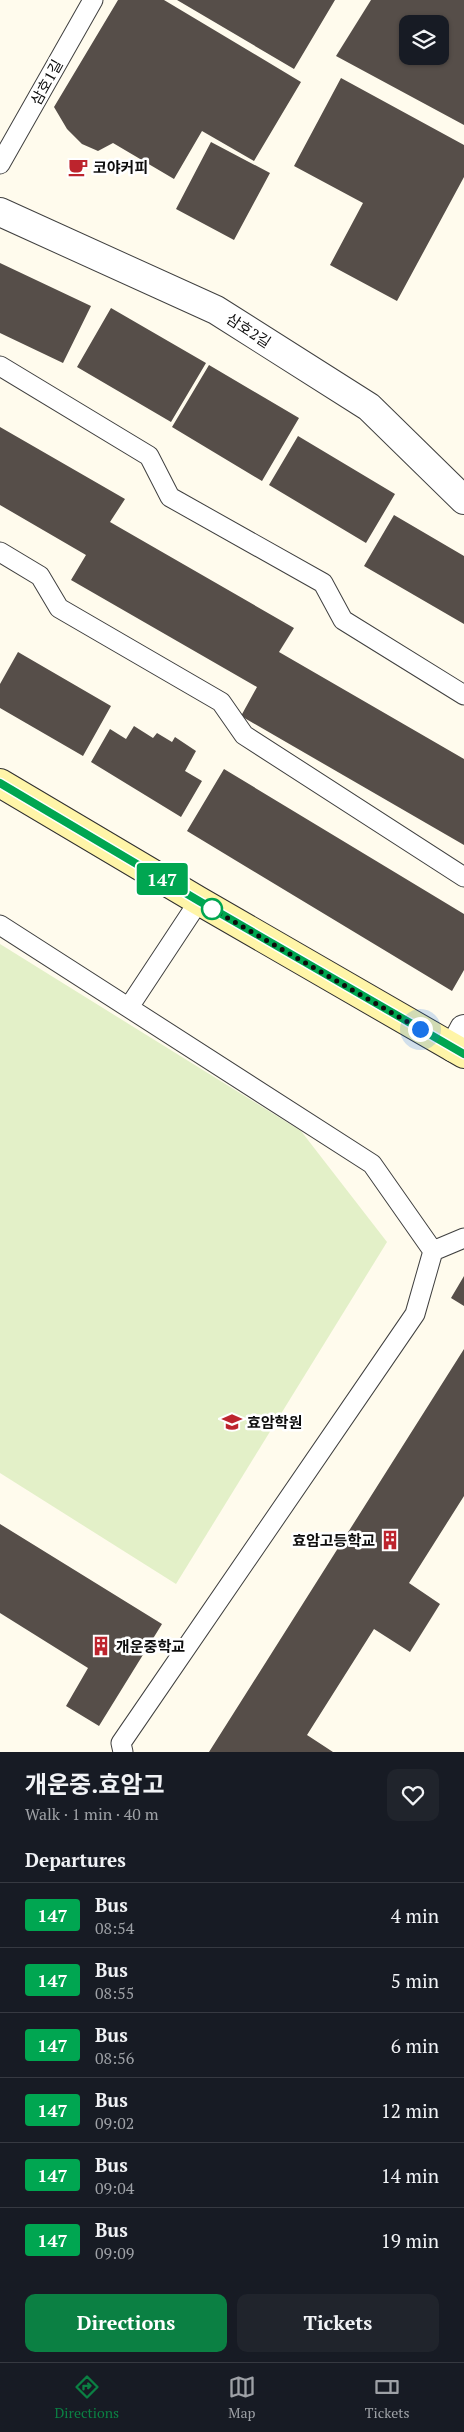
<!DOCTYPE html>
<meta charset="utf-8">
<style>
body{margin:0;font-family:"PT Serif","Noto Sans KR",serif;background:#20242c;color:#f1f3f6;height:100vh;display:flex;flex-direction:column;font-size:19px;white-space:nowrap}
*{box-sizing:border-box;margin:0}
p{font-size:16px;color:#9ea1a6}
.icon{flex:none;width:28px;height:28px;fill:none;stroke:currentColor;stroke-width:2;stroke-linecap:round;stroke-linejoin:round}
.map{position:relative;height:1752px;overflow:hidden}
.side{display:flex;flex-direction:column;background:#171b24;flex:1}
.side>*{flex:none}
.badge{padding:0 10px;border-radius:4px;font-size:18px;line-height:32px}
.tools{position:absolute;left:399px;top:15px;display:grid;gap:10px}
.tools a{display:grid;place-items:center;width:50px;height:50px;border-radius:10px;background:#171b24;box-shadow:0 1px 4px #0004;font-size:25px}
.you{position:absolute;width:25px;height:25px;margin:-12px;border:4px solid #fff;border-radius:50%;background:#1a73e8;box-shadow:0 0 0 8px #1a73e833}
.map>.badge{position:absolute;translate:-50% -50%;box-shadow:0 0 0 2px #fff}
h2{padding:0 25px;font-size:19px;line-height:45px}
.round{display:grid;place-items:center;flex:none;width:52px;height:52px;border-radius:10px;background:#20242c}
.head{display:flex;align-items:center;justify-content:space-between;height:85px;padding:0 25px}
h1{font-size:24px;font-weight:700;line-height:38px}
.button{display:flex;gap:10px;margin-top:auto;padding:10px 25px}
.button a{flex:1;height:58px;border-radius:10px;background:#0b8043;color:#fff;font-size:20px;font-weight:700;line-height:58px;text-align:center}
.button a+a{background:#20242c;color:#f1f3f6}
ul{padding:0;list-style:none}
li{display:flex;align-items:center;gap:15px;height:65px;padding:0 25px;border-top:1px solid #363941}
li div{flex:1}
li b{display:block;font-size:19px}
li em{font-style:normal}
li .badge{min-width:55px;font-weight:700;text-align:center}
.tabs{display:flex;justify-content:space-around;align-items:center;height:70px;border-top:1px solid #363941;background:#171b24;font-size:14px;color:#9ea1a6}
.tabs a{display:grid;justify-items:center;gap:2px}
.tabs .on{color:#0b8043}
.map>svg:first-child{display:block}
.pitch{fill:#e3f0c8}
.building{fill:#564e49;fill-rule:evenodd}
.lines{fill:none;stroke-linecap:round;stroke-linejoin:round}
.lane-casing{stroke:#404040;stroke-width:21}
.street-casing{stroke:#404040;stroke-width:30}
.secondary-casing{stroke:#2f2f2f;stroke-width:30}
.lane{stroke:#fff;stroke-width:19}
.street{stroke:#fff;stroke-width:28}
.secondary{stroke:#fff5a8;stroke-width:28}
.line-casing{stroke:#fff;stroke-width:11}
.line{stroke:#00a651;stroke-width:8}
.walk{stroke:#0d0d0d;stroke-width:5;stroke-dasharray:0 9}
.stop-dot{fill:#fff;stroke:#00a651;stroke-width:2.5}
.labels{text-anchor:middle;dominant-baseline:central;stroke-width:5;stroke-linejoin:round;paint-order:stroke}
.street-label{font-size:15px;fill:#0d0d0d;stroke:#fff}
.poi-label{font-size:15px;font-weight:bold;fill:#0d0d0d;stroke:#fff;text-anchor:start}
</style>
<div class="map">
<svg width="464" height="1752" viewBox="0 0 464 1752">
<rect width="100%" height="100%" fill="#fffbed"/>
<path class="pitch" d="M0,944L301,1131L387,1242L176,1584L0,1473Z"/>
<path class="building" d="M118,0H164L301,82L254,161L202,131L174,179L113,143L98,151L82,144L67,129L54,107Z
M177,0H335L294,69Z
M371,0H464V125L336,56ZM408,24H440V56H408Z
M341,78L464,145V177L397,301L330,265L363,203L294,166Z
M211,142L270,173L234,240L176,209Z
M0,263L91,306L63,363L0,333Z
M111,308L206,363L171,422L77,367Z
M209,365L299,418L262,481L172,427Z
M0,427L125,499L110,522L294,628L279,652L464,759V845L241,716L257,687L71,580L86,555L0,505Z
M298,436L395,494L366,543L269,485Z
M394,515L464,556V624L364,566Z
M18,652L111,706L83,756L0,708V684Z
M134,726L153,738L157,733L172,742L175,737L196,751L185,771L202,781L181,817L91,762L110,729L126,739Z
M224,769L464,914V970L452,991L187,831Z
M464,1276V1306L451,1298Z
M464,1349V1496L409,1583L440,1604L410,1652L374,1629L307,1735L333,1752H209Z
M0,1524L162,1624L99,1726L66,1706L88,1668L0,1613Z"/>
<g class="lines">
<defs>
<path id="lane" d="M0,164L93,0
M0,366L149,456L170,497L323,583L343,620L464,695
M0,552L40,576L59,608L221,702L244,735L464,877
M0,925L372,1164L433,1251L464,1238
M129,1007L199,901
M123,1752L121,1743L415,1314L433,1251"/>
<path id="street" d="M0,212L216,310L369,407L464,500
M454,1048L464,1029"/>
<path id="secondary" d="M0,783L199,901L464,1054"/>
</defs>
<use href="#lane" class="lane-casing"/>
<use href="#street" class="street-casing"/>
<use href="#secondary" class="secondary-casing"/>
<use href="#lane" class="lane"/>
<use href="#street" class="street"/>
<use href="#secondary" class="secondary"/>
</g>
<g class="lines">
<defs>
<path id="line" d="M0,783L199,901L464,1054"/>
</defs>
<use href="#line" class="line-casing"/>
<use href="#line" class="line"/>
<path class="walk" d="M212,909L420,1029"/>
</g>
<defs>
<symbol id="cafe-bare" viewBox="-9 -9 18 18"><path d="M-5.5-4.5H6V0H3Q3 3.5 0 3.5H-2.5Q-5.5 3.5-5.5 0ZM3-3.2v2h1.7v-2ZM-6 4.5H4V6H-6Z" fill="#bd242d" stroke="#fff" stroke-width="2.5" paint-order="stroke"/></symbol>
<symbol id="school-bare" viewBox="-9 -9 18 18"><path d="M0-5L7-2L0 1L-7-2ZM-4 1L0 2.5L4 1V4Q0 6-4 4Z" fill="#bd242d" stroke="#fff" stroke-width="2.5" paint-order="stroke"/></symbol>
<symbol id="building-bare" viewBox="-9 -9 18 18"><path d="M-4-6H4V6H1V3H-1V6H-4ZM-2.5-4.3h1.7v1.8h-1.7ZM.8-4.3h1.7v1.8H.8ZM-2.5-1h1.7V.8h-1.7ZM.8-1h1.7V.8H.8Z" fill="#bd242d" stroke="#fff" stroke-width="2.5" paint-order="stroke"/></symbol>
</defs>
<g fill-rule="evenodd">
<use href="#cafe-bare" x="64" y="153" width="28" height="28"/>
<use href="#school-bare" x="218" y="1408" width="28" height="28"/>
<use href="#building-bare" x="376" y="1526" width="28" height="28"/>
<use href="#building-bare" x="87" y="1632" width="28" height="28"/>
</g>
<circle class="stop-dot" cx="212" cy="909" r="10"/>
<g class="labels">
<g class="street-label">
<text transform="translate(46 82) rotate(-61)">삼호1길</text>
<text transform="translate(249 330) rotate(33)">삼호2길</text>
</g>
<g class="poi-label">
<text x="93" y="167">코야커피</text>
<text x="247" y="1422">효암학원</text>
<text x="375" y="1540" text-anchor="end">효암고등학교</text>
<text x="116" y="1646">개운중학교</text>
</g>
</g>
</svg>
<div class="tools">
<a><svg class="icon" aria-label="layers" viewBox="0 0 24 24"><path d="M12 4l9 5-9 5-9-5zM3 14l9 5 9-5"/></svg></a>
</div>
<div class="you" style="left:420px;top:1029px"></div>
<b class="badge" style="left:162px;top:879px;background:#00a651;color:#fff">147</b>
</div>
<section class="side">
<div class="head"><div><h1>개운중.효암고</h1><p>Walk · 1 min · 40 m</p></div><a class="round"><svg class="icon" aria-label="heart" viewBox="0 0 24 24"><path d="M12 20l-8-8c-3-5 5-10 8-4 3-6 11-1 8 4z"/></svg></a></div>
<h2>Departures</h2>
<ul>
<li><span class="badge" style="background:#00a651;color:#fff">147</span><div><b>Bus</b><p>08:54</p></div><em>4 min</em></li>
<li><span class="badge" style="background:#00a651;color:#fff">147</span><div><b>Bus</b><p>08:55</p></div><em>5 min</em></li>
<li><span class="badge" style="background:#00a651;color:#fff">147</span><div><b>Bus</b><p>08:56</p></div><em>6 min</em></li>
<li><span class="badge" style="background:#00a651;color:#fff">147</span><div><b>Bus</b><p>09:02</p></div><em>12 min</em></li>
<li><span class="badge" style="background:#00a651;color:#fff">147</span><div><b>Bus</b><p>09:04</p></div><em>14 min</em></li>
<li><span class="badge" style="background:#00a651;color:#fff">147</span><div><b>Bus</b><p>09:09</p></div><em>19 min</em></li>
</ul>
<div class="button"><a>Directions</a><a>Tickets</a></div>
</section>
<nav class="tabs">
<a class="on"><svg class="icon" aria-label="directions" viewBox="0 0 24 24"><path d="M12 3l9 9-9 9-9-9zM9 14v-3h6M13 9l2 2-2 2"/></svg>Directions</a>
<a><svg class="icon" aria-label="map" viewBox="0 0 24 24"><path d="M3 6l6-2 6 2 6-2v14l-6 2-6-2-6 2zM9 4v14M15 6v14"/></svg>Map</a>
<a><svg class="icon" aria-label="tickets" viewBox="0 0 24 24"><path d="M3 7h18v10H3zM15 7v10"/></svg>Tickets</a>
</nav>
